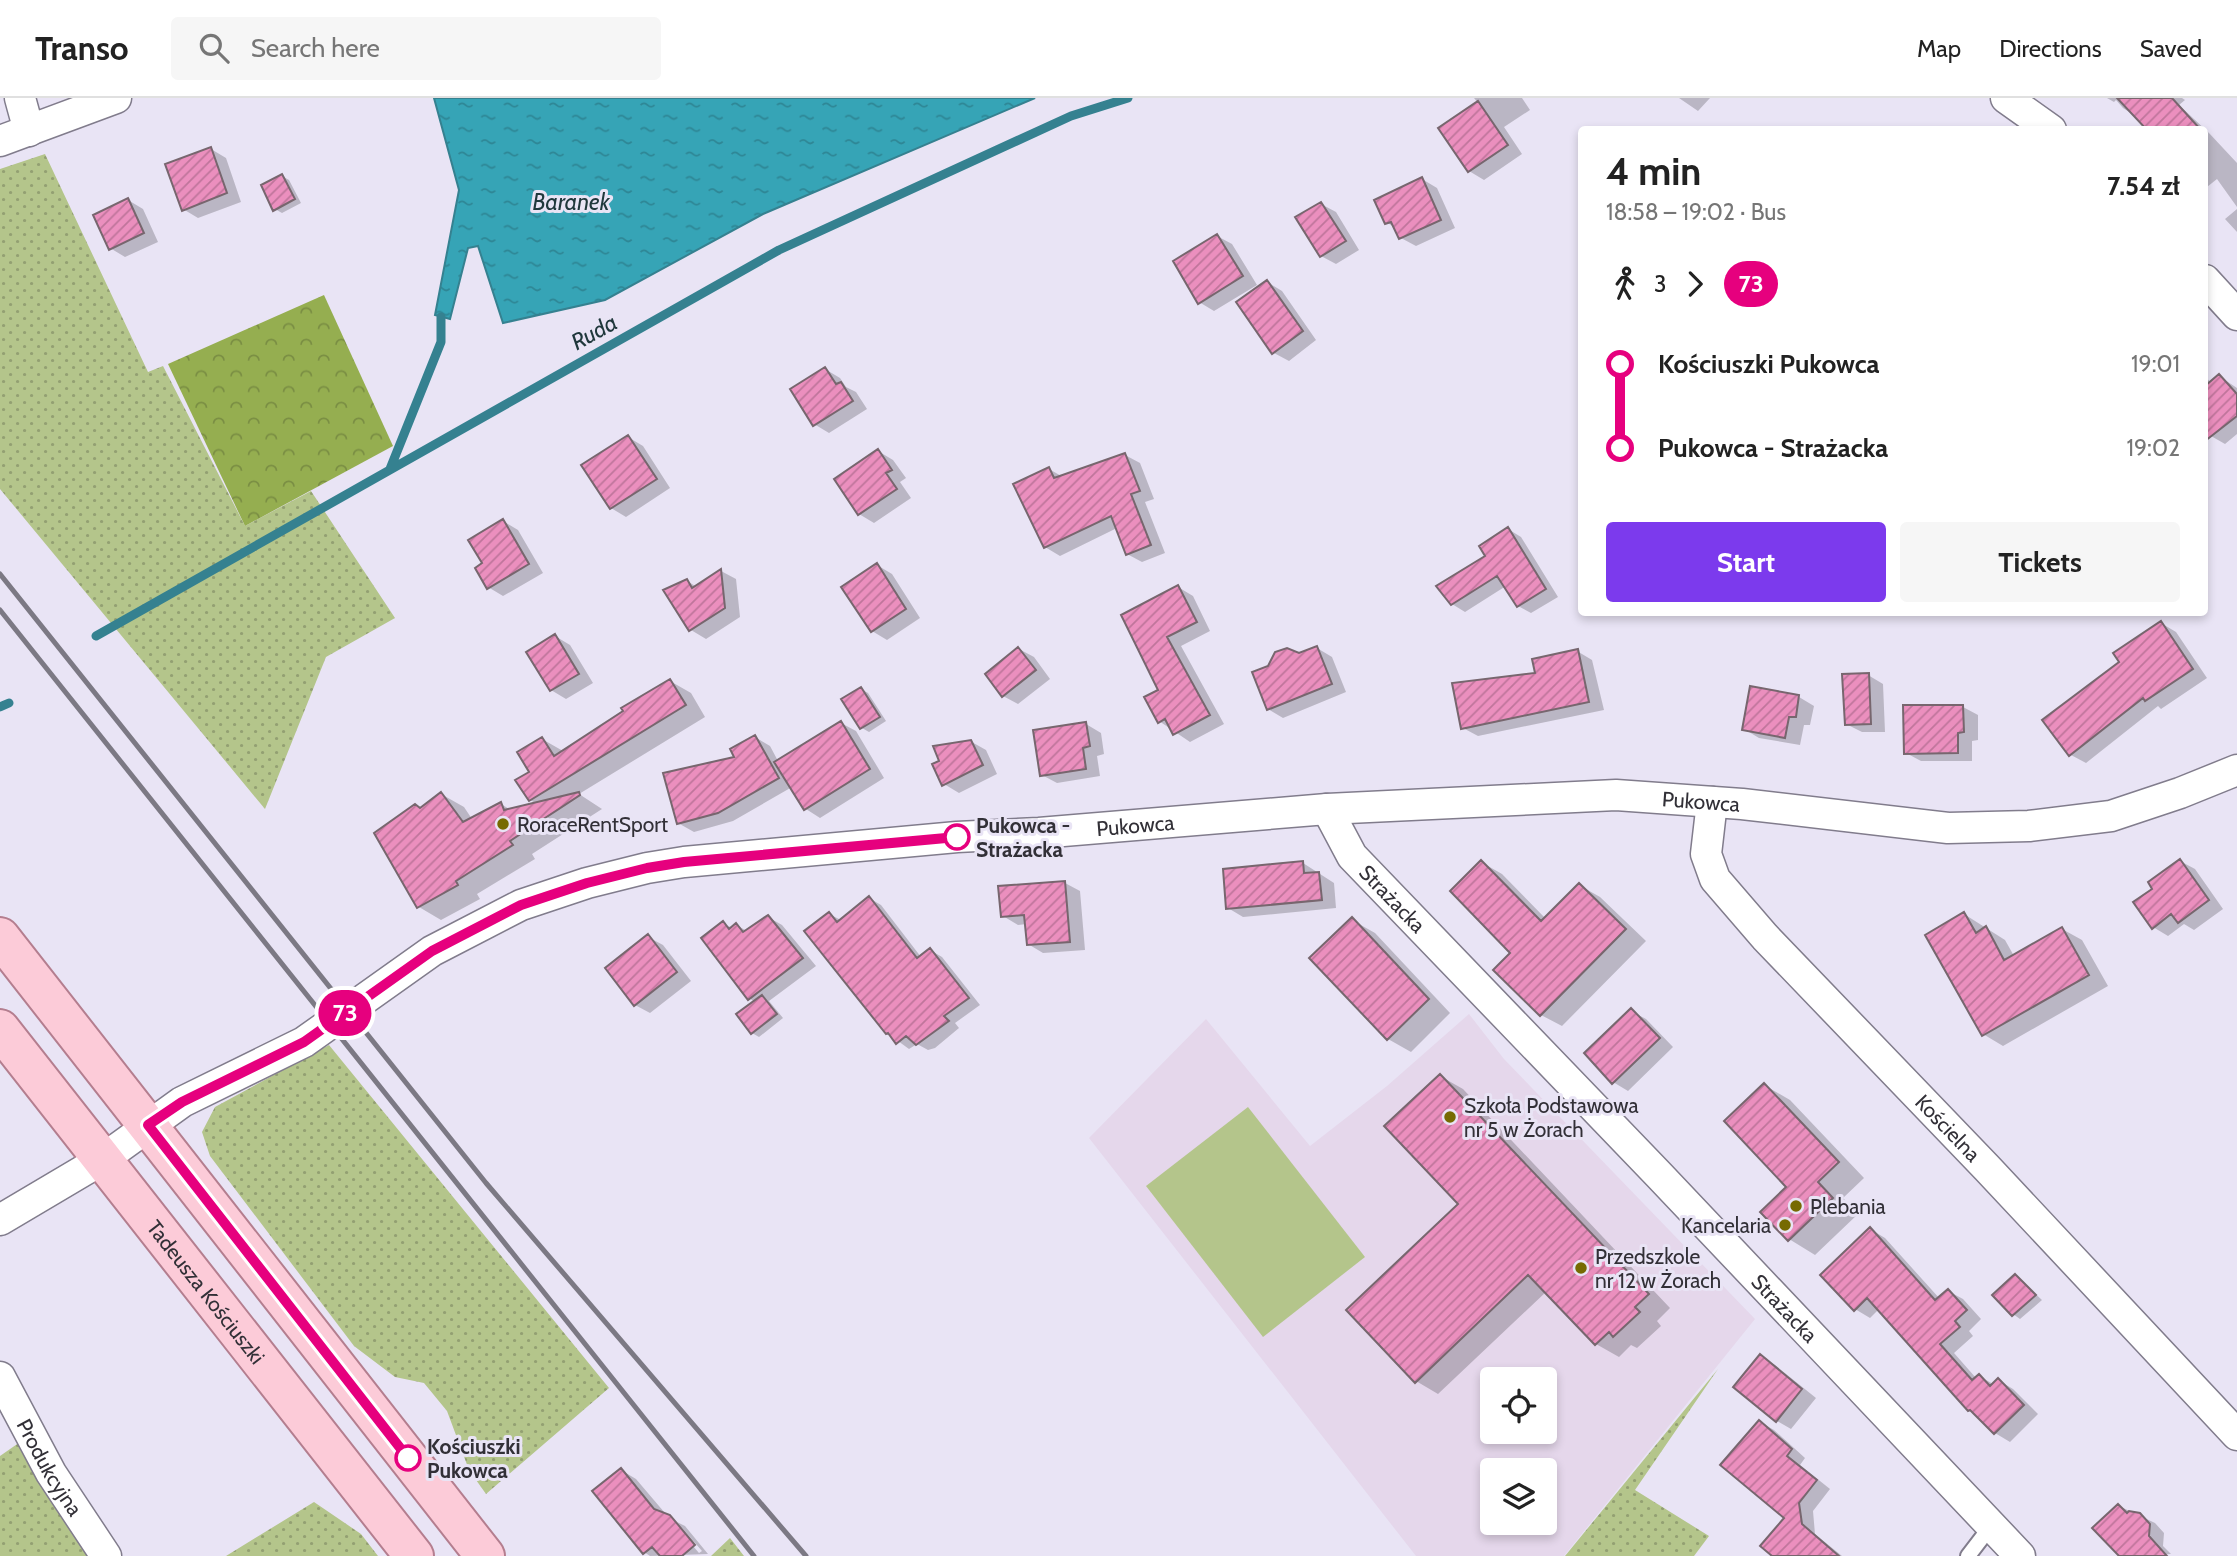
<!DOCTYPE html>
<meta charset="utf-8">
<style>
body{margin:0;font-family:Cabin,sans-serif;background:#f6f6f6;color:#222;height:100vh;display:flex;flex-direction:column;font-size:26px;white-space:nowrap}
*{box-sizing:border-box;margin:0}
p{font-size:23px;color:#767676}
.icon{flex:none;width:38px;height:38px;fill:none;stroke:currentColor;stroke-width:2;stroke-linecap:round;stroke-linejoin:round}
.map{position:relative;flex:1;overflow:hidden}
.panel{position:absolute;left:1578px;top:28px;width:630px;height:490px;display:flex;flex-direction:column;background:#fff;border-radius:7px;box-shadow:0 4px 10px #0003}
.panel>*{flex:none}
.badge{padding:0 14px;border-radius:23px;font-size:24px;line-height:46px}
.controls{position:absolute;left:1480px;top:1269px;display:grid;gap:14px}
.controls a{display:grid;place-items:center;width:77px;height:77px;border-radius:7px;background:#fff;box-shadow:0 4px 10px #0003;font-size:35px}
.map>.badge{position:absolute;translate:-50% -50%;box-shadow:0 0 0 4px #fff}
.legs{display:flex;align-items:center;gap:10px;height:77px;padding:0 28px;font-size:23px}
.legs p{margin-inline-start:auto}
.headline{display:flex;align-items:center;justify-content:space-between;height:119px;padding:0 28px}
h1{font-size:38px;font-weight:700;line-height:52px}
.primary-button{display:flex;gap:14px;margin-top:auto;padding:14px 28px}
.primary-button a{flex:1;height:80px;border-radius:7px;background:#7c3aed;color:#fff;font-size:28px;font-weight:700;line-height:80px;text-align:center}
.primary-button a+a{background:#f6f6f6;color:#222}
ul{padding:0 28px;list-style:none}
li{display:flex;align-items:center;gap:24px;height:84px;font-size:26px}
li i{display:grid;place-items:center;width:10px;height:100%;margin:0 9px;background:currentColor}
li i::after{content:'';width:18px;height:18px;margin:-9px;border:5px solid;border-radius:50%;background:#fff}
li p{margin-inline-start:auto}
li:first-child i{background:linear-gradient(#0000 50%,currentColor 0)}
li:last-child i{background:linear-gradient(currentColor 50%,#0000 0)}
header{display:flex;align-items:center;gap:42px;box-sizing:border-box;height:98px;padding:0 35px;background:#fff;border-bottom:2px solid #e0e0e0}
header strong{font-size:33px}
nav{display:flex;gap:38px;margin-inline-start:auto;font-size:24px}
.search{width:490px;height:63px;background:#f6f6f6;display:flex;align-items:center;gap:18px;box-sizing:border-box;padding:0 24px;border-radius:7px;color:#767676;font-size:26px}
.map>svg:first-child{display:block}
.education{fill:#e5d7eb;fill-rule:evenodd}
.grass{fill:url(#grass-dots)}
.forest{fill:url(#forest-crowns)}
.park{fill:#b4c58b}
.water{fill:url(#water-ripples);stroke:#358190;stroke-width:2}
.shadow{fill:#0003}
.lines{fill:none;stroke-linecap:round;stroke-linejoin:round}
.stream{stroke:#358190;stroke-width:9}
.building{fill:url(#building-hatch);stroke:#77666e;stroke-width:2}
.service-casing{stroke:#817c8c;stroke-width:18}
.minor-casing{stroke:#817c8c;stroke-width:33}
.primary-casing{stroke:#b47e8f;stroke-width:42}
.service{stroke:#fff;stroke-width:14}
.minor{stroke:#fff;stroke-width:30}
.primary{stroke:#fccbd8;stroke-width:38}
.rail{stroke:#7c7984;stroke-width:5}
.line-1-casing{stroke:#fff;stroke-width:16}
.line-1{stroke:#e6007e;stroke-width:10}
.poi-dot{fill:#766a02;stroke:#e9e4f5;stroke-width:2.5}
.stop-1-dot{fill:#fff;stroke:#e6007e;stroke-width:3.5}
.labels{text-anchor:middle;dominant-baseline:central;stroke-width:6;stroke-linejoin:round;paint-order:stroke}
.street-label{font-size:21px;fill:#323037;stroke:#e9e4f5}
.poi-label{font-size:21px;fill:#323037;stroke:#e9e4f5;text-anchor:start}
.stop-label{font-size:21px;font-weight:bold;fill:#323037;stroke:#e9e4f5;text-anchor:start}
.water-label{font-size:23px;font-style:italic;fill:#20383c;stroke:#e9e4f5}
</style>
<header>
<strong>Transo</strong>
<div class="search"><svg class="icon" aria-label="search" viewBox="0 0 24 24"><circle cx="10" cy="10" r="6"/><path d="M15 15l6 6"/></svg>Search here</div>
<nav><a>Map</a><a>Directions</a><a>Saved</a></nav>
</header>
<div class="map">
<svg width="2237" height="1458" viewBox="0 0 2237 1458">
<defs>
<pattern id="grass-dots" width="8" height="8" patternUnits="userSpaceOnUse" patternTransform="scale(1.75)"><rect width="8" height="8" fill="#b4c58b"/><path d="M2 2h.1M6 6h.1" fill="none" stroke="#93a072" stroke-width="1.8" stroke-linecap="round"/></pattern>
<pattern id="forest-crowns" width="20" height="18" patternUnits="userSpaceOnUse" patternTransform="scale(1.75)"><rect width="20" height="18" fill="#95ae50"/><path d="M2 6a3 3 0 1 1 6 0M12 15a3 3 0 1 1 6 0" fill="none" stroke="#7a8e43"/></pattern>
<pattern id="water-ripples" width="26" height="14" patternUnits="userSpaceOnUse" patternTransform="scale(1.75)"><rect width="26" height="14" fill="#36a4b6"/><path d="M2 4q2-2 4 0t4 0M15 11q2-2 4 0t4 0" fill="none" stroke="#2e8695"/></pattern>
<pattern id="building-hatch" width="6" height="6" patternUnits="userSpaceOnUse" patternTransform="scale(1.75)"><rect width="6" height="6" fill="#eb8fbe"/><path d="M-1 1l2-2M0 6l6-6M5 7l2-2" fill="none" stroke="#bf759b"/></pattern>
</defs>
<rect width="100%" height="100%" fill="#e9e4f5"/>
<path class="education" d="M1469,916L1504,961L1755,1221L1564,1458H1416L1089,1040L1206,921L1310,1048L1387,988ZM1493,1281H1545V1334H1493ZM1493,1372H1545V1424H1493Z"/>
<path class="grass" d="M45,56L148,274L163,268L245,428L311,393L395,520L326,559L265,711L0,391V71Z
M329,947L609,1290L486,1396L469,1372L447,1313L424,1285L395,1279L354,1248L210,1058L202,1034L215,1009Z
M1718,1271L1635,1392L1709,1438L1694,1458H1565Z
M23,1342L114,1458H0V1358Z
M314,1404L361,1436L378,1458H226Z
M730,1440L744,1458H711Z"/>
<path class="forest" d="M324,197L393,348L245,428L168,266Z"/>
<path class="park" d="M1248,1009L1365,1159L1263,1239L1146,1088Z"/>
<path class="water" d="M434,0H1035L763,116L605,202L503,225L478,148L468,150L450,221L435,217L459,92Z"/>
<path class="shadow" d="M1474,0H1522L1530,12L1504,29L1522,56L1484,82L1469,73L1440,30L1478,5Z
M1679,0H1710L1698,13Z
M2107,0H2182L2185,2L2179,7L2209,35L2237,65V109L2217,81L2207,89L2205,87V32H2157L2123,10L2116,2L2114,4Z
M211,51L226,60L241,104L198,120L183,111Z
M282,78L289,82L301,105L282,115L275,111Z
M1422,81L1437,90L1455,130L1416,148L1401,140L1396,130L1386,124Z
M128,102L143,111L158,144L125,159L110,150Z
M1321,106L1336,114L1359,152L1336,166L1321,158Z
M2237,111V134L2225,121Z
M1217,138L1232,146L1257,187L1214,213L1199,204Z
M1267,184L1282,193L1316,242L1289,263L1274,255L1238,204Z
M825,271L840,280L846,289L856,294L867,311L829,335L814,326Z
M2205,278L2211,285L2219,278L2237,290V336L2225,346L2211,338L2205,331Z
M628,339L643,348L670,390L626,419L611,410Z
M878,353L893,362L906,380L900,384L911,400L874,425L859,416Z
M1125,357L1140,365L1154,401L1145,404L1165,455L1142,464L1127,456L1117,430L1060,458L1045,449L1049,371L1063,379Z
M503,423L518,432L543,475L503,498L488,489L484,466Z
M1508,431L1521,439L1558,499L1531,515L1518,508L1506,488L1465,514L1452,506Z
M877,467L892,476L920,520L887,542L872,533Z
M721,473L736,481L740,519L706,541L691,532L687,483L697,489Z
M1178,489L1193,498L1210,533L1181,548L1224,626L1190,644L1159,623L1161,592L1123,517Z
M2161,525L2176,534L2207,580L2161,611L2158,608L2086,665L2071,657L2045,623L2121,564Z
M555,538L570,547L593,585L566,601L551,592Z
M1317,550L1332,559L1346,594L1283,620L1268,611L1299,557Z
M1019,551L1034,559L1050,581L1018,606L1003,598Z
M1577,553L1592,562L1604,612L1478,638L1463,630Z
M1868,577L1883,586L1885,634H1862L1846,626Z
M670,583L691,595L705,619L579,696L602,711L532,756L535,761L477,796L480,801L441,822L419,809L377,736L421,711L441,696L464,709L472,721L501,706L511,712L537,706L530,702L532,674L542,641L563,653Z
M861,591L868,595L886,623L869,634L862,630Z
M1799,599L1814,608L1810,627H1804L1800,647L1759,640L1744,631Z
M1963,609L1978,617V642L1972,643V663H1921L1906,655Z
M841,625L856,633L884,680L820,720L806,711L792,689L733,723L694,734L678,725L755,639L770,648L778,663Z
M1086,626L1101,635L1104,656L1097,658L1100,678L1057,685L1042,677Z
M970,643L986,652L997,676L959,695L944,686Z
M2180,763L2195,771L2223,811L2194,832L2184,826L2168,838L2153,829L2154,791Z
M1481,764L1502,776L1546,821L1579,787L1600,799L1646,843L1562,928L1541,917L1512,855Z
M1303,765L1334,785L1336,810L1243,819L1228,810Z
M1065,785L1080,793L1085,852L1043,855L1028,846L1027,826L1018,827L1003,818Z
M869,800L881,807L921,859L930,852L942,859L980,907L955,925L959,930L935,950L928,952L917,946L909,951L887,935L829,816L841,822Z
M1964,816L2005,842L2014,858L2062,831L2082,842L2108,888L2003,948L1983,936Z
M768,819L782,827L816,868L769,903L783,920L759,939L752,935L755,904L749,900L723,825L732,830L736,827L747,833Z
M1352,822L1375,835L1450,915L1411,954L1388,941Z
M648,839L663,847L691,883L650,915L635,907Z
M1631,913L1646,921L1673,949L1628,993L1613,984Z
M1440,978L1463,991L1670,1210L1657,1223L1661,1228L1637,1250L1631,1247L1619,1259L1596,1246L1547,1193L1438,1296L1416,1283L1460,1106Z
M1764,987L1790,1002L1864,1080L1843,1100L1858,1116L1815,1157L1789,1141V1089Z
M1870,1131L1885,1140L1940,1201L1948,1193L1963,1201L1981,1221L1969,1233L1973,1238L1954,1255L1976,1280L1979,1278L1993,1286L1998,1282L2013,1291L2038,1316L2010,1344L1995,1335L1879,1211L1870,1220L1855,1211Z
M2016,1178L2042,1202L2020,1221L2013,1216Z
M1760,1259L1775,1267L1816,1300L1791,1331L1777,1323Z
M1760,1324L1774,1332L1805,1360L1800,1367L1830,1391L1813,1413L1815,1436L1842,1458H1774L1786,1420Z
M621,1372L636,1381L699,1455L702,1453L677,1424L685,1428L708,1456L650,1458L644,1454Z
M2119,1408L2155,1425L2164,1435L2163,1448L2171,1456L2121,1458Z"/>
<g class="lines">
<path class="stream" d="M390,371L441,244V219
M96,538L779,152L1071,18L1128,0
M0,609L9,605"/>
</g>
<path class="building" d="M2117,0H2172L2201,32H2147Z
M1478,3L1508,47L1468,74L1438,30Z
M211,49L227,95L182,113L165,66Z
M282,76L295,101L273,113L261,87Z
M1422,79L1441,122L1399,141L1391,124L1385,126L1374,102Z
M128,100L144,135L109,152L93,117Z
M1321,104L1346,143L1320,159L1295,119Z
M1217,136L1243,178L1198,206L1173,163Z
M1267,182L1303,233L1272,256L1236,204Z
M825,269L836,286L841,284L853,303L813,328L790,291Z
M2219,276L2237,296V318L2205,343V288Z
M628,337L657,381L610,411L581,367Z
M878,351L892,372L886,375L897,391L858,417L834,381Z
M1125,355L1140,393L1131,396L1151,447L1126,457L1111,418L1044,450L1013,386L1049,369L1054,380Z
M503,421L529,466L487,491L475,470L482,465L468,442Z
M1508,429L1546,491L1517,509L1497,478L1451,507L1436,488L1485,458L1479,448Z
M877,465L906,511L871,534L841,489Z
M721,471L725,510L689,533L663,492L687,481L692,490Z
M1178,487L1197,524L1167,539L1210,617L1173,637L1165,621L1158,625L1144,599L1158,592L1121,517Z
M2161,523L2193,571L2145,603L2143,600L2069,658L2042,622L2119,564L2113,555Z
M555,536L579,576L550,593L526,554Z
M1317,548L1332,586L1267,612L1252,574L1268,568L1275,554L1287,550L1299,555Z
M1018,549L1036,572L1002,599L985,576Z
M1578,551L1589,604L1461,631L1452,585L1535,575L1532,561Z
M1869,575L1871,626L1845,627L1842,576Z
M670,581L686,607L529,703L515,682L529,674L517,654L542,639L554,658L623,613L621,610Z
M1750,588L1799,597L1796,619H1789L1785,640L1742,632Z
M861,589L880,619L860,631L841,601Z
M1903,607H1963L1964,634L1958,635V655L1904,656Z
M841,623L870,671L804,712L774,664Z
M1086,624L1090,648L1083,650L1086,671L1040,678L1033,632Z
M755,637L779,680L718,715L677,726L663,675L734,659L730,651Z
M971,642L983,667L942,688L932,666L939,663L933,648Z
M441,694L463,724L501,704L504,712L579,694L580,697L510,743L513,747L456,783L458,787L417,810L374,735L415,706L420,710Z
M2180,761L2209,802L2178,825L2171,816L2152,831L2133,804L2152,791L2148,784Z
M1481,762L1541,823L1579,785L1626,831L1540,918L1493,872L1510,855L1450,793Z
M1303,763L1304,775L1319,774L1322,802L1226,811L1223,771Z
M1065,783L1070,844L1027,847L1024,817L1001,819L998,788Z
M869,798L917,860L930,850L969,900L944,918L949,923L916,947L906,938L896,946L888,935L886,936L804,833L829,814L837,824Z
M1964,814L1976,835L1986,828L2004,862L2062,829L2089,877L1982,938L1925,837Z
M768,817L803,860L748,902L701,840L723,823L729,831L736,825L743,834Z
M1352,819L1429,901L1387,942L1309,860Z
M648,836L677,874L634,908L605,870Z
M762,897L777,916L751,936L736,916Z
M1631,910L1660,940L1612,986L1584,955Z
M1440,976L1649,1196L1635,1209L1640,1214L1613,1239L1609,1234L1595,1247L1528,1177L1415,1285L1346,1212L1458,1106L1384,1028Z
M1764,985L1839,1064L1818,1084L1833,1100L1788,1143L1760,1114L1786,1089L1724,1023Z
M1870,1129L1935,1202L1948,1191L1967,1212L1955,1223L1960,1229L1940,1246L1972,1282L1979,1276L1990,1288L1998,1280L2024,1307L1994,1336L1970,1312L1968,1313L1867,1200L1854,1213L1820,1177Z
M2015,1176L2036,1197L2012,1218L1992,1197Z
M1760,1256L1802,1291L1776,1324L1733,1289Z
M1759,1322L1792,1351L1787,1358L1817,1382L1799,1405L1802,1426L1839,1458H1772L1760,1448L1784,1420L1720,1367Z
M621,1370L654,1411L670,1417L695,1447L682,1458H660L652,1449L643,1456L592,1393Z
M2118,1406L2127,1415L2129,1413L2140,1415L2150,1426L2149,1438L2167,1458H2119L2092,1430Z"/>
<g class="lines">
<defs>
<path id="service" d="M1968,1458L1991,1428"/>
<g id="minor">
<path d="M20,0L29,33"/>
<path d="M2006,0L2051,32"/>
<path d="M0,43L116,0"/>
<path d="M2205,182L2237,217"/>
<path id="s1" d="M1712,704L1706,756L1715,781L1765,839L1987,1070L2237,1337"/>
<path id="s2" d="M1327,711L1352,758L1659,1077L2020,1458"/>
<path id="s3" d="M0,1122L103,1061L182,1004L304,944L432,853L521,807L587,785L647,770L684,764L957,739L1039,735L1327,711L1616,697L1742,706L1948,730L2029,728L2111,718L2180,695L2237,672"/>
<path id="s4" d="M0,1279L51,1375L106,1458"/>
</g>
<g id="primary">
<path d="M0,839L485,1458"/>
<path id="s5" d="M0,931L414,1458"/>
</g>
</defs>
<use href="#service" class="service-casing"/>
<use href="#minor" class="minor-casing"/>
<use href="#primary" class="primary-casing"/>
<use href="#service" class="service"/>
<use href="#minor" class="minor"/>
<use href="#primary" class="primary"/>
<path class="rail" d="M0,476L486,1085L806,1458
M0,512L754,1458"/>
</g>
<g class="lines">
<defs>
<path id="line-1" d="M408,1360L148,1027L182,1004L304,944L432,853L521,807L587,785L647,770L684,764L957,739"/>
</defs>
<use href="#line-1" class="line-1-casing"/>
<use href="#line-1" class="line-1"/>
</g>
<g class="poi-dot">
<circle cx="503" cy="726" r="7"/>
<circle cx="1450" cy="1019" r="7"/>
<circle cx="1796" cy="1108" r="7"/>
<circle cx="1785" cy="1127" r="7"/>
<circle cx="1581" cy="1170" r="7"/>
</g>
<g class="stop-1-dot">
<circle cx="957" cy="739" r="12"/>
<circle cx="408" cy="1360" r="12"/>
</g>
<g class="labels">
<g class="street-label">
<text stroke="none"><textPath href="#s3" startOffset="1799">Pukowca</textPath></text>
<text stroke="none"><textPath href="#s3" startOffset="1232">Pukowca</textPath></text>
<text stroke="none"><textPath href="#s2" startOffset="112">Strażacka</textPath></text>
<text stroke="none"><textPath href="#s1" startOffset="420">Kościelna</textPath></text>
<text stroke="none"><textPath href="#s5" startOffset="334">Tadeusza Kościuszki</textPath></text>
<text stroke="none"><textPath href="#s2" startOffset="679">Strażacka</textPath></text>
<text stroke="none"><textPath href="#s4" startOffset="103">Produkcyjna</textPath></text>
</g>
<g class="poi-label">
<text x="517" y="726">RoraceRentSport</text>
<text x="1464" y="1007">Szkoła Podstawowa<tspan x="1464" dy="24">nr 5 w Żorach</tspan></text>
<text x="1810" y="1108">Plebania</text>
<text x="1771" y="1127" text-anchor="end">Kancelaria</text>
<text x="1595" y="1158">Przedszkole<tspan x="1595" dy="24">nr 12 w Żorach</tspan></text>
</g>
<g class="stop-label">
<text x="976" y="727">Pukowca -<tspan x="976" dy="24">Strażacka</tspan></text>
<text x="427" y="1348">Kościuszki<tspan x="427" dy="24">Pukowca</tspan></text>
</g>
<g class="water-label">
<text x="571" y="104">Baranek</text>
<text transform="translate(594 234) rotate(-29)">Ruda</text>
</g>
</g>
</svg>
<div class="controls">
<a><svg class="icon" aria-label="locate" viewBox="0 0 24 24"><circle cx="12" cy="12" r="6"/><path d="M12 2v4M12 18v4M2 12h4M18 12h4"/></svg></a>
<a><svg class="icon" aria-label="layers" viewBox="0 0 24 24"><path d="M12 4l9 5-9 5-9-5zM3 14l9 5 9-5"/></svg></a>
</div>
<b class="badge" style="left:345px;top:915px;background:#e6007e;color:#fff">73</b>
<section class="panel">
<div class="headline"><div><h1>4 min</h1><p>18:58 – 19:02 · Bus</p></div><b>7.54 zł</b></div>
<div class="legs"><svg class="icon" aria-label="walk" viewBox="0 0 24 24"><circle cx="13" cy="4" r="2"/><path d="M13 8l-2 6 4 7M11 14l-3 7M7 12l3-4h3l4 4"/></svg>3<svg class="icon" aria-label="forward" viewBox="0 0 24 24"><path d="M9 5l7 7-7 7"/></svg><b class="badge" style="background:#e6007e;color:#fff">73</b></div>
<ul>
<li><i style="color:#e6007e"></i><b>Kościuszki Pukowca</b><p>19:01</p></li>
<li><i style="color:#e6007e"></i><b>Pukowca - Strażacka</b><p>19:02</p></li>
</ul>
<div class="primary-button"><a>Start</a><a>Tickets</a></div>
</section>
</div>
